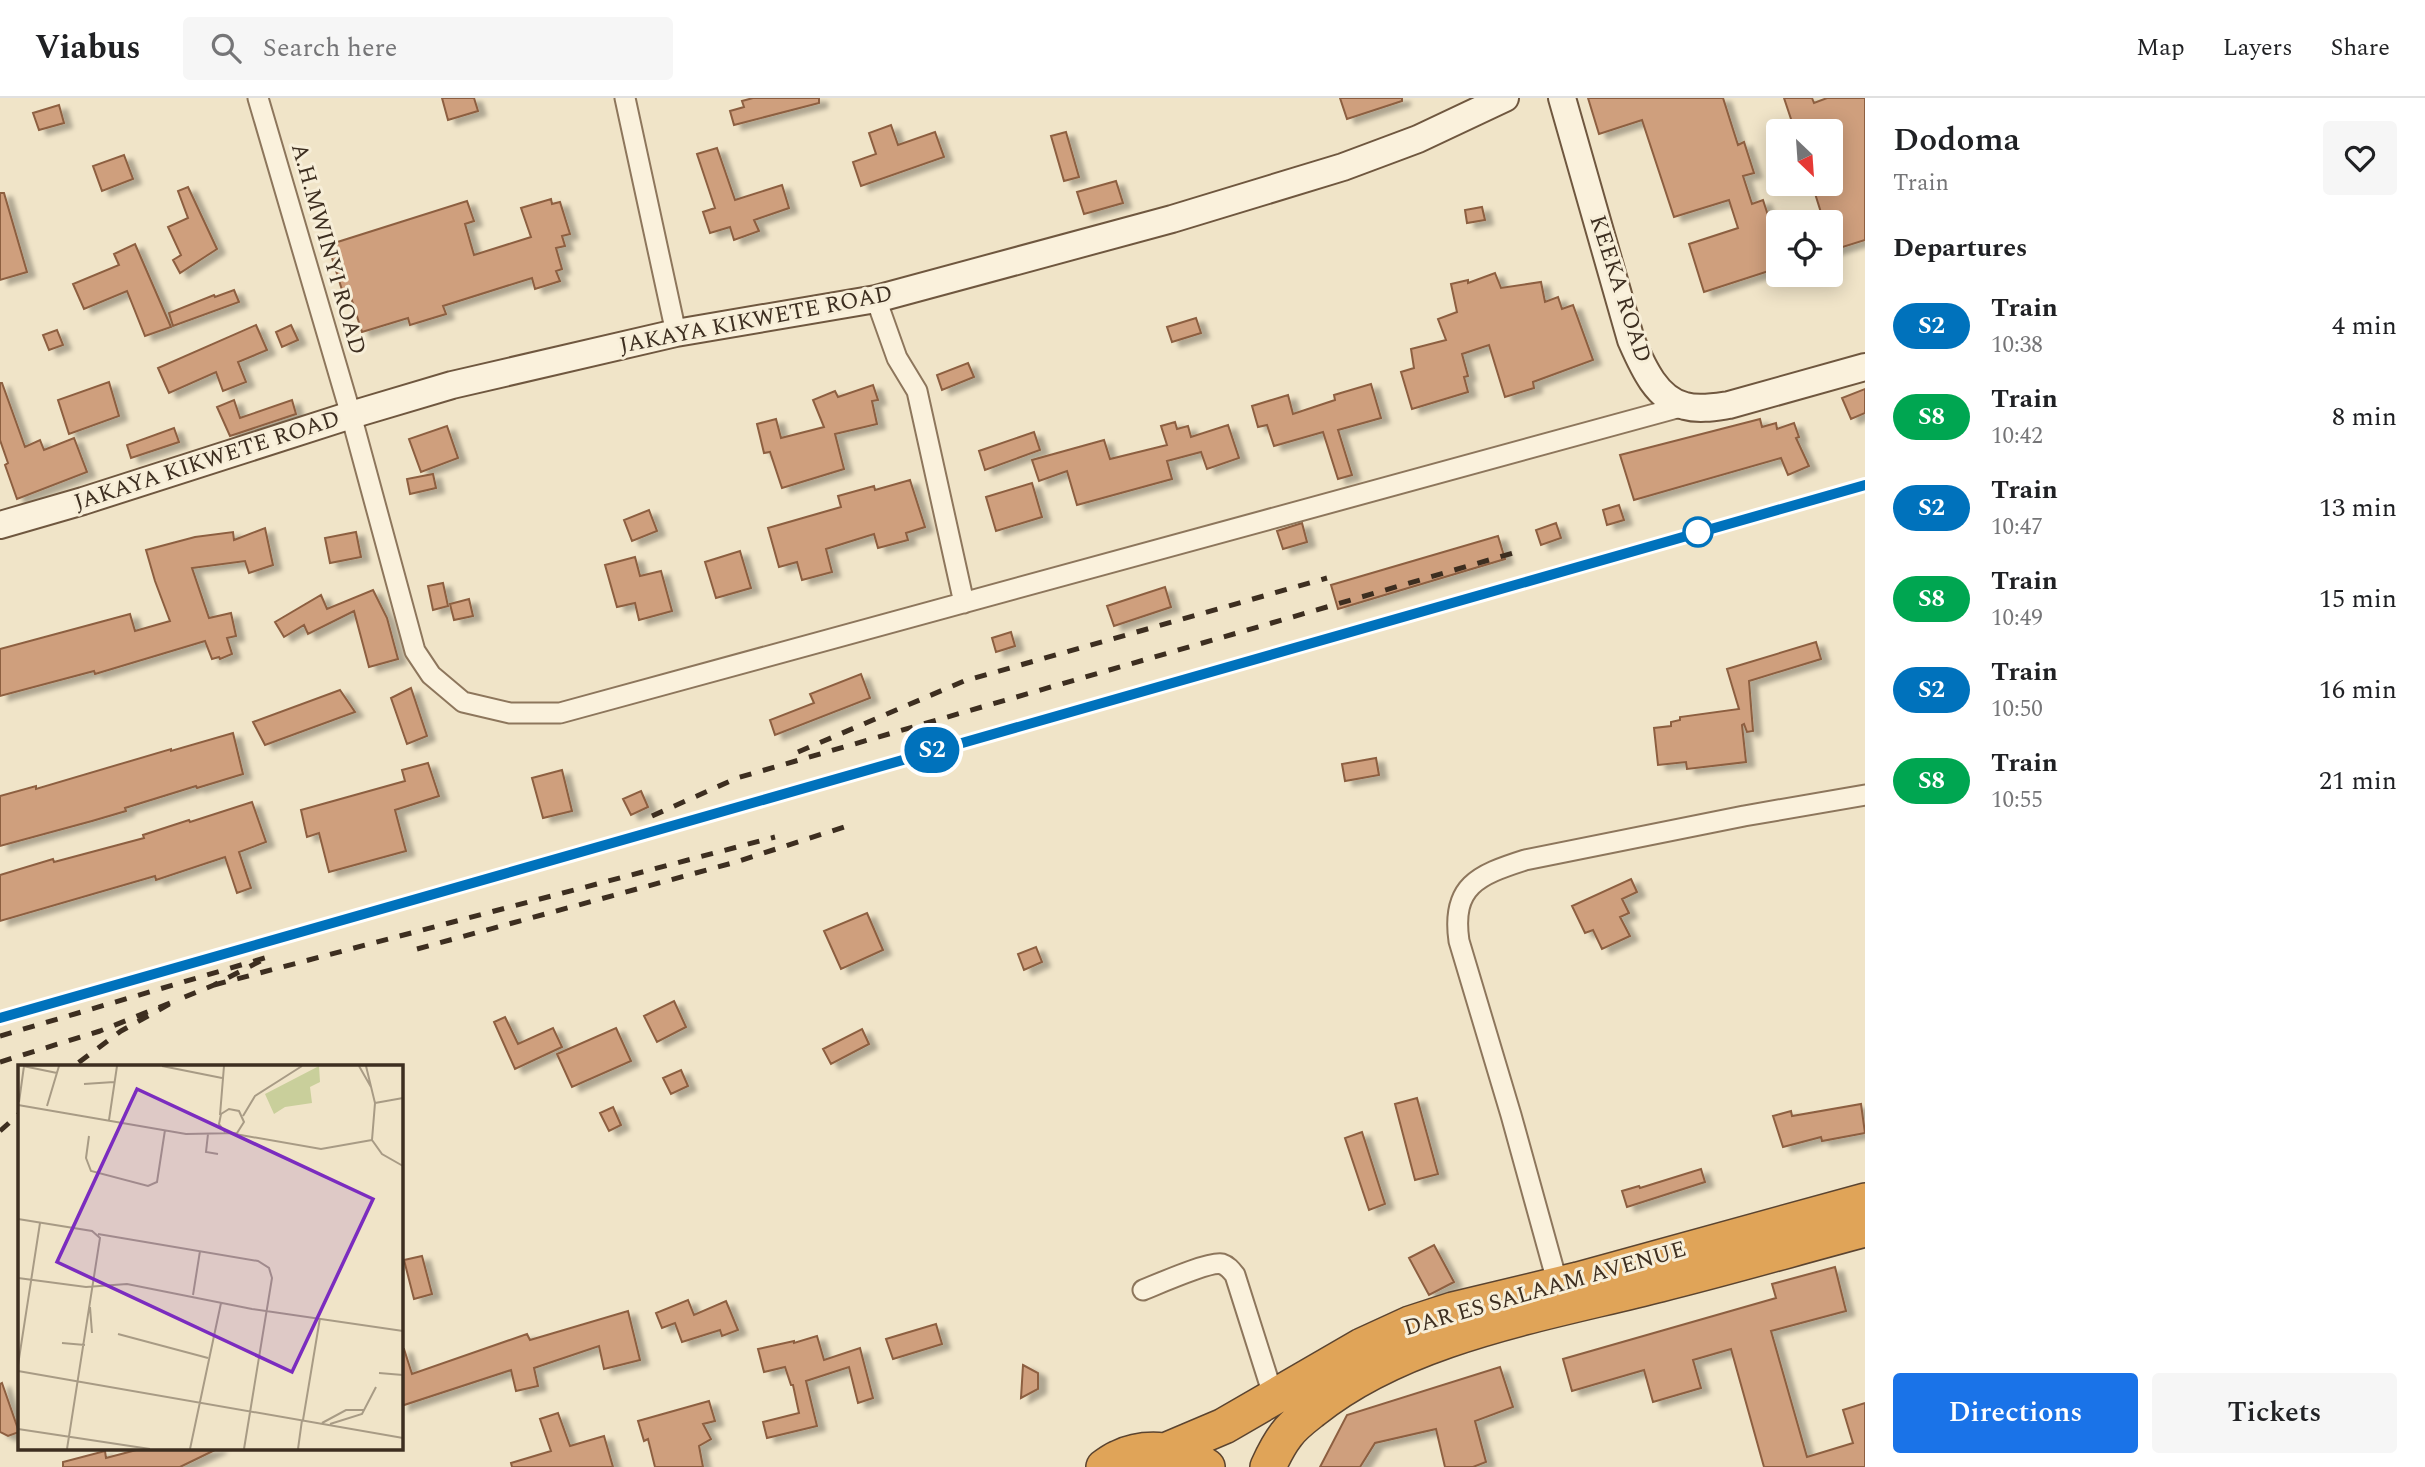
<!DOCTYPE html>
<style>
body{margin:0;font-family:Spectral,serif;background:#f6f6f6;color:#202124;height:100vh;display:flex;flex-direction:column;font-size:26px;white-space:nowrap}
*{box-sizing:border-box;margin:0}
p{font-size:23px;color:#757577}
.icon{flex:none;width:38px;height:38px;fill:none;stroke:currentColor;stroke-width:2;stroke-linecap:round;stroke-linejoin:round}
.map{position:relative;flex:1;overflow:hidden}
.panel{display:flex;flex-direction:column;background:#fff;width:560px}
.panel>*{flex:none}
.badge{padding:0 14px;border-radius:23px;font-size:24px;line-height:46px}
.needle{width:46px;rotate:155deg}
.controls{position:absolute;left:1766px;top:21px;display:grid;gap:14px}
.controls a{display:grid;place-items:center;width:77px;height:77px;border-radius:7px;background:#fff;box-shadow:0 4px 18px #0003;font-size:35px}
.map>.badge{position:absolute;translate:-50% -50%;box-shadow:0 0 0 4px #fff}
h2{padding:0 28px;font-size:26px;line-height:63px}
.round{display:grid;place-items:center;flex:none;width:74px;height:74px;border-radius:7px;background:#f6f6f6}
.head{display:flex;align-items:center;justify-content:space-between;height:119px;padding:0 28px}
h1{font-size:33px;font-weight:600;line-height:52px}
.action{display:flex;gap:14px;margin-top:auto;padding:14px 28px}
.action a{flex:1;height:80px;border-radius:7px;background:#1a73e8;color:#fff;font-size:28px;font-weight:600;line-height:80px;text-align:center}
.action a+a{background:#f6f6f6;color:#202124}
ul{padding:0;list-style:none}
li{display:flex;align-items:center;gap:21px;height:91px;padding:0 28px}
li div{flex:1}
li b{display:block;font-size:26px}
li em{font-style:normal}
li .badge{min-width:77px;font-weight:700;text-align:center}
header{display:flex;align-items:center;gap:42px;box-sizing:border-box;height:98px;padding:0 35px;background:#fff;border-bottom:2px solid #e0e0e0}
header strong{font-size:33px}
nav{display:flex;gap:38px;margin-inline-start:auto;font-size:24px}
.search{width:490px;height:63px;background:#f6f6f6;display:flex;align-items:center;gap:18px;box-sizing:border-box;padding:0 24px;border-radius:7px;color:#757577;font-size:26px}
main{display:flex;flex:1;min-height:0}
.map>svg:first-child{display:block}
.building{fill:#cf9f7d;stroke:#8d5f41;stroke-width:2;filter:url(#shadow)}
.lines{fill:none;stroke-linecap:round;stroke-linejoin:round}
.street-casing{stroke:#8d765c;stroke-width:23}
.secondary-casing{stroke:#6f573f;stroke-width:30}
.highway-casing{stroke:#5b4430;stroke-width:38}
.street{stroke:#faf1dc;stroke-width:19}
.secondary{stroke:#faf1dc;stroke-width:26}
.highway{stroke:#e0a458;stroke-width:35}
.rail{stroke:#3d2e20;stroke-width:5;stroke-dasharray:12 12;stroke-linecap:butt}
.line-casing{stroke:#fff;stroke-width:16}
.line{stroke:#0072bc;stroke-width:10}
.stop-dot{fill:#fff;stroke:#0072bc;stroke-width:3.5}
.labels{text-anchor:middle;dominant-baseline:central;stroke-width:6;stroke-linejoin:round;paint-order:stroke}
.street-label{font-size:23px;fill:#3d2e20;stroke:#f7eed8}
.inset-road{fill:none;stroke:#a89b85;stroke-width:2}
.view{fill:#7b2cbf;fill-opacity:0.15;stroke:#7b2cbf;stroke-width:3.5}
.inset-edge{fill:none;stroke:#3d2e20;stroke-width:3.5}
</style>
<header>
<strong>Viabus</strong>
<div class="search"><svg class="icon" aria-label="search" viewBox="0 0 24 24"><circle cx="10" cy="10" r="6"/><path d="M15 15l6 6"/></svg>Search here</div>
<nav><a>Map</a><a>Layers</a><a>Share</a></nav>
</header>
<main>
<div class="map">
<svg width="1865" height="1369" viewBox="0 0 1865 1369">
<defs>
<filter id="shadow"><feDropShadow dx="8" dy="4.5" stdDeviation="2" flood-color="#0004"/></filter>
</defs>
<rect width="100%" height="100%" fill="#f0e4c8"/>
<path class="building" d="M442,0H474L478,13L448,22Z
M753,0H819V5L734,27L730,13L744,9L742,3Z
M1340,0H1402V3L1347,21Z
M1588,0H1723L1738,47L1744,44L1754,75L1743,78L1752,106L1763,102L1775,139L1778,138V170L1704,194L1689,146L1738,130L1729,102L1674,119L1642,22L1599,36Z
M1784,0H1812L1814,5L1827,0H1865V142L1830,153V124H1824L1812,86H1830V33H1795Z
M59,7L64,25L39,32L33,15Z
M891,27L898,47L935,34L944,59L861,88L853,64L876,56L869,35Z
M1066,34L1079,79L1064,83L1051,38Z
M717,50L735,102L782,87L789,110L754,122L759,133L734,142L730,129L710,135L703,114L715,110L697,56Z
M124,57L133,81L102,93L93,68Z
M1116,83L1123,105L1084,116L1077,94Z
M188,89L217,151L180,175L173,162L181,157L168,129L188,120L178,93Z
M0,95H4L27,174L0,182Z
M551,101L552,106L560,104L570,136L562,138L565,148L556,150L562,171L556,173L560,183L535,191L532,180L443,208L446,216L410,227L408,220L362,234L348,190L342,192L328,147L467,103L474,123L465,126L474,157L531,139L521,110Z
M1482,109L1485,122L1467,125L1465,112Z
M135,146L171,229L145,238L127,193L84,211L73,186L119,167L114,156Z
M1495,175L1501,190L1541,184L1545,204L1558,199L1562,211L1573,207L1593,262L1533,284L1534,290L1505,299L1489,247L1462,256L1468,278L1464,279L1468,294L1412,311L1401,274L1414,270L1411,251L1446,242L1438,221L1457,214L1451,186L1468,182V185Z
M234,192L239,204L173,228L169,215L214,197L215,199Z
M1196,220L1201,235L1172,244L1167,229Z
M256,227L267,252L238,264L246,284L223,293L216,274L169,295L158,270Z
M291,227L298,242L282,249L276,234Z
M57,232L63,247L49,252L43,237Z
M968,265L974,279L942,292L937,277Z
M109,284L119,318L69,336L58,302Z
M0,285H2L25,349L40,342L44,352L74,340L87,374L17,401L5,367L8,365L0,342Z
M1371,286L1381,320L1338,332L1352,377L1338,381L1323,334L1274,348L1267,327L1258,329L1252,308L1288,297L1293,316L1335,302L1334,297Z
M873,287L878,302L872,303L877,326L835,336L844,371L782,390L770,354L764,355L757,326L776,321L781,340L824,329L813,302L835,293L838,299Z
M1865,291V315L1851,321L1842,300Z
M234,302L240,320L292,302L296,316L230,338L217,309Z
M1760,321L1762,329L1776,325L1777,331L1794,325L1799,339L1796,340L1809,368L1788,377L1781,360L1634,402L1620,357Z
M1175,324L1177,331L1188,328L1191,339L1228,327L1239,360L1207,371L1201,354L1167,363L1172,381L1077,407L1067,373L1039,383L1032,362L1104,342L1110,361L1167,347L1161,328Z
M447,328L458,360L421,374L409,341Z
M174,330L179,344L131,360L127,347Z
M1034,334L1040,352L985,372L979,353Z
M433,376L436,390L410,396L407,381Z
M910,382L925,429L906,435L908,442L878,450L874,436L826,451L832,474L802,482L797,464L779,469L768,430L841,409L838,398L874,388L875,392Z
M1032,385L1042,419L996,433L986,399Z
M1619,407L1624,422L1607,427L1603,412Z
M649,412L657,433L632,443L624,422Z
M1302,425L1307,444L1283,451L1277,433Z
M1556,425L1561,440L1541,447L1536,432Z
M265,430L273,467L249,475L245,463L192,470L209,520L231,515L236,538L227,540L232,556L220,561L219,559L212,561L205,543L95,576L94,573L0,598V551L130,516L135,533L170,523L155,483L146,452L195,439L233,434L234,442Z
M356,434L361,459L330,465L325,440Z
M1498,438L1505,461L1338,511L1331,487Z
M740,453L751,490L716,500L705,464Z
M635,459L640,478L661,473L672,513L639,522L635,505L617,509L605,467Z
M443,485L448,508L433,512L428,488Z
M1165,489L1171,509L1114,528L1107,508Z
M373,492L387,520L398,561L369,569L354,513L308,536L304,527L284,539L275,524L321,497L327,511Z
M469,501L473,518L454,522L450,506Z
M1011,534L1015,548L996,554L992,540Z
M1816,544L1821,561L1749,583L1753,633L1747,634L1744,626L1742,627L1746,664L1687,671L1686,664L1658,667L1654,630L1671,628V624L1680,622V619L1739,611L1727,571Z
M861,576L870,600L775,637L770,622L814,605L810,596Z
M411,590L427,638L407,646L391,600Z
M340,592L355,614L265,647L253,624Z
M233,635L243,676L197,690L196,688L125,710L126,713L92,723L0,748V698L36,688V691L171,651V653Z
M1376,660L1379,677L1345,683L1342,666Z
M428,665L439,698L395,712L406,753L329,774L319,735L307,739L301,712L405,683L402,672Z
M562,672L572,713L543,720L532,680Z
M641,693L648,709L631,717L623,701Z
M252,704L266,744L239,754L251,790L237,795L225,759L156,782L155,778L0,823V777L53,761L54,764L144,740L143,737L189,722L190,724Z
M1631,781L1637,794L1622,801L1629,815L1620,819L1630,838L1602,851L1593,832L1585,835L1572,808Z
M867,815L883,852L841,871L824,833Z
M1036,849L1042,864L1024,872L1018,856Z
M674,903L686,929L657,944L644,918Z
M505,919L518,946L553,930L562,949L515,971L494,924Z
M616,930L631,963L572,989L557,956Z
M862,931L869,946L831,966L823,951Z
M681,972L688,988L671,996L663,980Z
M1417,1000L1438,1076L1415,1082L1395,1006Z
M1861,1006L1865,1035L1822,1043L1821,1039L1783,1049L1773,1018L1791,1013L1792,1018Z
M613,1009L621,1027L609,1033L600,1015Z
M1362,1034L1385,1106L1369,1112L1345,1040Z
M1701,1071L1705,1084L1627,1109L1622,1093L1639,1088L1640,1090Z
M1434,1147L1454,1184L1429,1197L1409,1160Z
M422,1158L432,1196L414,1201L404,1162Z
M1835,1169L1846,1213L1771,1233L1807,1359L1853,1345L1843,1312L1865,1305V1369H1764L1731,1251L1693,1262L1701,1290L1653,1304L1644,1272L1572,1293L1563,1261L1776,1200L1772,1186Z
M688,1202L694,1217L726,1203L738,1232L722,1238L720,1232L682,1244L675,1225L662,1230L656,1215Z
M628,1213L640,1262L604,1271L599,1248L534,1270L538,1288L516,1293L511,1272L401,1308V1251H404L412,1276L527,1236L530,1242Z
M936,1226L942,1246L893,1261L886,1241Z
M817,1238L824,1262L860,1250L873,1300L858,1305L849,1269L806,1283L817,1328L767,1340L763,1324L799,1315L793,1287H791L785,1269L764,1274L758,1251L794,1243V1245Z
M1023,1267L1038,1275V1291L1021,1300Z
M1500,1269L1513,1309L1475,1323L1486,1364L1473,1369H1445L1436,1331L1375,1345L1360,1369H1320L1347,1317Z
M2,1285L19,1334L8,1338L0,1334V1286Z
M709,1303L715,1323L703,1326L711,1341L699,1348L703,1369H655L648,1341L644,1343L638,1323Z
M558,1315L570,1348L604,1338L613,1369H512L511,1365L551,1353L540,1321Z
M144,1350H219L180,1369H63V1364L105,1353L106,1360Z"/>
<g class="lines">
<defs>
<path id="street" d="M258,0L351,317L415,553L431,577L463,604L510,615H560L1684,308
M625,0L676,235
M876,201L897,260L917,293L964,505
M1558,1187L1511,1017L1459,843C1451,788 1478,777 1525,762L1744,718L1865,697
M1143,1192C1158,1186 1210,1163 1222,1166C1228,1168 1231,1172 1235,1177L1274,1300"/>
<path id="secondary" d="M1562,0L1631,242C1642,267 1656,301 1685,308C1699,312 1715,309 1729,307L1865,269
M0,427L83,403L351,317L452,287L676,235L876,201L1172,121L1343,69L1418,41L1505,0"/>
<path id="highway" d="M1165,1353L1224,1328L1362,1248L1410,1226L1453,1212L1578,1182L1865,1103
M1104,1369C1109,1366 1113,1362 1119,1360C1145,1347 1183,1351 1207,1369
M1268,1369C1273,1358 1279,1346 1286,1337C1293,1327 1304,1319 1313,1312C1406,1237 1547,1215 1660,1186C1729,1169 1797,1149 1865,1131"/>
</defs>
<use href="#street" class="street-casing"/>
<use href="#secondary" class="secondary-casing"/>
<use href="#highway" class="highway-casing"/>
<use href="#street" class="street"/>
<use href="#secondary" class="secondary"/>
<use href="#highway" class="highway"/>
<path class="rail" d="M798,654L964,583L1327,480
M652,718L737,680L1513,455
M417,851L736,764L844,729
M214,887L775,739
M0,920L1865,387
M0,938L268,859L214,887L175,903
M0,964L100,933L175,903L121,933L74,968
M0,1033L19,1016"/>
</g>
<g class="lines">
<defs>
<path id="line" d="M0,920L1865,387"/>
</defs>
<use href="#line" class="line-casing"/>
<use href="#line" class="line"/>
</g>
<circle class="stop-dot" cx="1698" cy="434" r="14"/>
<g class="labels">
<g class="street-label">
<text transform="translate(328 151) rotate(74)">A.H.MWINYI ROAD</text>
<text transform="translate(1620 191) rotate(72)">KEEKA ROAD</text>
<text transform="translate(756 222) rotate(-11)">JAKAYA KIKWETE ROAD</text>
<text transform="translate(207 363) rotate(-18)">JAKAYA KIKWETE ROAD</text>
<text transform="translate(1545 1191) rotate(-16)">DAR ES SALAAM AVENUE</text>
</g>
</g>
<g transform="translate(18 967)">
<rect width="385" height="385" fill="#f0e4c8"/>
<path d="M301,1L302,17L292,22L294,38L267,42L256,49L247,29Z" fill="#c9cf9b"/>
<path class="inset-road" d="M5,1L39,8M144,1L204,13M341,1L353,22M348,1L357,38L354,75L364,89L385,101M66,19L96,17M1,37L6,1M357,38L385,33M0,40L168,69L219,68L226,57L221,46L211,44L203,49L201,59L207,67M29,41L41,1M202,50L206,1M225,51L237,31L284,1M91,55L99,1M190,69L188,87L200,89M217,69L303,84L354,75M71,71L68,93L73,106L130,121L139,117L147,65M0,154L74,166L82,173L49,384M80,169L240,196L251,203L254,213L226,384M0,213L68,222L109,219L234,244L385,266M175,230L182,186M72,242L74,268M100,269L190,293M44,278L67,280M0,300L22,158M0,306L385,373M361,308L385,310M285,355L302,253M304,358L328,345H346M312,359L344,349L358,322M0,364L132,384M172,384L203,238M280,384L284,355"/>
<path class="view" d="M119,24L355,134L274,307L39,197Z"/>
<rect width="385" height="385" class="inset-edge"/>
</g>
</svg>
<div class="controls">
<a><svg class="needle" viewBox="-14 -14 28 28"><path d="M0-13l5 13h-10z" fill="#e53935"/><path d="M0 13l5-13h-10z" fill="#757577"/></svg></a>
<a><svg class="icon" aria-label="locate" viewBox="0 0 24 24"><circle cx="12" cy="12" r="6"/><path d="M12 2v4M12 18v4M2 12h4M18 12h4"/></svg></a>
</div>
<b class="badge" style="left:932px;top:652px;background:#0072bc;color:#fff">S2</b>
</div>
<section class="panel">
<div class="head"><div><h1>Dodoma</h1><p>Train</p></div><a class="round"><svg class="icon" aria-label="heart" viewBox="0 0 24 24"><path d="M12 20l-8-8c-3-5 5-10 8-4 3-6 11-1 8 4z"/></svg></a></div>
<h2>Departures</h2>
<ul>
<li><span class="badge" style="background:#0072bc;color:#fff">S2</span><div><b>Train</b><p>10:38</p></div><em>4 min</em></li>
<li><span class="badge" style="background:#00a651;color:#fff">S8</span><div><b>Train</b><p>10:42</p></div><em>8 min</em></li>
<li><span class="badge" style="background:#0072bc;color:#fff">S2</span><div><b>Train</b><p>10:47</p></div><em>13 min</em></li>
<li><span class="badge" style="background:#00a651;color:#fff">S8</span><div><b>Train</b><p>10:49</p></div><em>15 min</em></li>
<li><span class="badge" style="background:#0072bc;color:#fff">S2</span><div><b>Train</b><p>10:50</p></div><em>16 min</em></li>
<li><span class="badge" style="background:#00a651;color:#fff">S8</span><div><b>Train</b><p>10:55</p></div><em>21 min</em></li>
</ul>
<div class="action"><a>Directions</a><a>Tickets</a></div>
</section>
</main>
